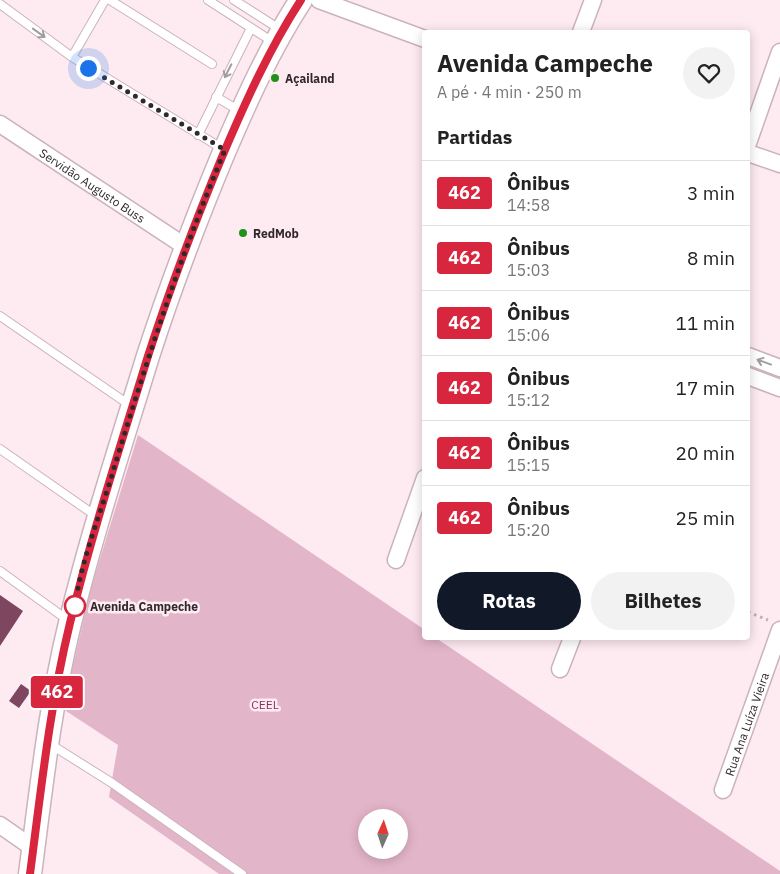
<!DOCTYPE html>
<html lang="pt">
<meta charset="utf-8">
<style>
body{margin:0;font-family:"IBM Plex Sans",sans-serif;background:#f2f2f2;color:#222;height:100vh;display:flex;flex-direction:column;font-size:19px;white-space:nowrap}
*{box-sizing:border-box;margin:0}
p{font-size:16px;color:#767676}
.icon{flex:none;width:28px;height:28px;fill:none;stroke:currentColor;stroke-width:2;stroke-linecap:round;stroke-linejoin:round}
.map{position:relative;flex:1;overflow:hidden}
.details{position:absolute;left:422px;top:30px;width:328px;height:610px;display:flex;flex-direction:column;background:#fff;border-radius:5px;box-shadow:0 2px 12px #0003}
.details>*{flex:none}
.badge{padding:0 10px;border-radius:4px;font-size:18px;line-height:32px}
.needle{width:32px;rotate:3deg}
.fabs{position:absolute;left:358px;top:809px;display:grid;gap:10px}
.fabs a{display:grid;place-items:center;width:50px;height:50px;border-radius:50%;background:#fff;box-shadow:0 2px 12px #0003;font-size:25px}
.you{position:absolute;width:25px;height:25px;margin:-12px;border:4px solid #fff;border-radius:50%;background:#1a73e8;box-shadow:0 0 0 8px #1a73e833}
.map>.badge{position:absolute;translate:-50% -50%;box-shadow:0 0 0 2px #fff}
h2{padding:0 15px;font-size:19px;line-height:45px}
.round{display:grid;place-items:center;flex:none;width:52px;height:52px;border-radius:26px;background:#f2f2f2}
.headline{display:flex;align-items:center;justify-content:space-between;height:85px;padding:0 15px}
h1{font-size:24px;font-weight:700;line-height:38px}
.action{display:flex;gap:10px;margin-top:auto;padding:10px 15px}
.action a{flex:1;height:58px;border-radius:30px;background:#111827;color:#fff;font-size:20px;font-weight:700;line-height:58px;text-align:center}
.action a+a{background:#f2f2f2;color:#222}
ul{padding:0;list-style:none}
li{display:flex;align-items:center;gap:15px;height:65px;padding:0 15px;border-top:1px solid #e0e0e0}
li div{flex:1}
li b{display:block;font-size:19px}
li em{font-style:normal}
li .badge{min-width:55px;font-weight:700;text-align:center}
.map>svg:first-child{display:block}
.green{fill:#e3b5c8;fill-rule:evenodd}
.building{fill:#7e475f}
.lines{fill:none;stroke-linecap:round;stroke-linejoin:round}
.service-casing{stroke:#cbb3bc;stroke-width:10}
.minor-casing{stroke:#cbb3bc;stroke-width:19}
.secondary-casing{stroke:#cbb3bc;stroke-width:25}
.path{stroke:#c0afb5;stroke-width:3;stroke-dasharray:2.5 4;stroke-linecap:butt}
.service{stroke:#fff;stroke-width:8}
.minor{stroke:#fff;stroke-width:16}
.secondary{stroke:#fff;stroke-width:22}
.oneway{stroke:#a29ea0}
.line-casing{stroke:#fff;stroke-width:11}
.line{stroke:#d7263d;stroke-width:8}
.walk{stroke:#31282c;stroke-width:5;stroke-dasharray:0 9}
.poi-dot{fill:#1f921c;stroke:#feeaf1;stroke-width:2}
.stop-dot{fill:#fff;stroke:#d7263d;stroke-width:2.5}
.labels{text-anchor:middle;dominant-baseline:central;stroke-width:5;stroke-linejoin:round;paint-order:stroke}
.poi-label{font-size:12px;font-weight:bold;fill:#31282c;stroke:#feeaf1;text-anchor:start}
.street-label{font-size:12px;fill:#31282c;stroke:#feeaf1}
.stop-label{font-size:12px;font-weight:bold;fill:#31282c;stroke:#feeaf1;text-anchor:start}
.park-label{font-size:12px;fill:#81365a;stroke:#feeaf1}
</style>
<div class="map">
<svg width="780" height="874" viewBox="0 0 780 874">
<rect width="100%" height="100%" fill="#feeaf1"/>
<path class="green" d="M138,435L425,630V638H436L780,871V874H219L109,797L118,745L63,709L91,588ZM366,818H399V850H366Z"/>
<path class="building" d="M0,595L23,611L0,646Z
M21,684L31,691L19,708L9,701Z"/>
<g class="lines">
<defs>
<path id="service" d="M110,0L212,64
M208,0L273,42
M234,0L281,30
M0,4L72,57L223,149
M72,57L105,0
M216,97L240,111
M198,135L251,28
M0,316L131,406
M0,449L96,516
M0,571L69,621
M50,744L112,783L242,874"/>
<g id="minor">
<path d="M319,0L425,39"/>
<path d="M581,32L593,0"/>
<path id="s1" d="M0,124L186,247"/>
<path d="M748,143L780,52"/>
<path d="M748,153L780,164"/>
<path d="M748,356L780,368"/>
<path d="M748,376L780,388"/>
<path d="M396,560L425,478"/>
<path d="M560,669L572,638"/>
<path id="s2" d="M723,790L780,630"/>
<path d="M0,825L33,848"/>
</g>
<path id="secondary" d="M30,874C41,790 50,705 70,623C92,533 121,444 148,356C170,288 195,222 222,157C245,103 269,49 301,0"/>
</defs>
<use href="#service" class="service-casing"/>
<use href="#minor" class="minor-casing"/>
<use href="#secondary" class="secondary-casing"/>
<path class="path" d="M748,612L768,620"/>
<use href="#service" class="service"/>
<use href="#minor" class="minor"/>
<use href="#secondary" class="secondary"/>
</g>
<defs><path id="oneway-shaft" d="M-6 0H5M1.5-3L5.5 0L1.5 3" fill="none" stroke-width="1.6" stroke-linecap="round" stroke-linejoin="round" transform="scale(1.25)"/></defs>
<g class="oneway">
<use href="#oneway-shaft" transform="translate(39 33) rotate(36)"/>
<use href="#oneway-shaft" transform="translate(228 71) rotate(117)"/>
<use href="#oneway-shaft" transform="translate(764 362) rotate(-160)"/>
</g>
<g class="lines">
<defs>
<path id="line" d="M30,874C41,790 50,705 70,623C92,533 121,444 148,356C170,288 195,222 222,157C245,103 269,49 301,0"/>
</defs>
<use href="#line" class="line-casing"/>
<use href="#line" class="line"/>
<path class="walk" d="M75,606C81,560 101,513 114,468C147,360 181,254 225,150L88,68"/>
</g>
<g class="poi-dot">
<circle cx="275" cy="78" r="5"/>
<circle cx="243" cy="233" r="5"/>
</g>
<circle class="stop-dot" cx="75" cy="606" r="10"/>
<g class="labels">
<g class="poi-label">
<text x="285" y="78">Açailand</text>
<text x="253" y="233">RedMob</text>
</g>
<g class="street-label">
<text stroke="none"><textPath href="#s1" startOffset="111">Servidão Augusto Buss</textPath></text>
<text stroke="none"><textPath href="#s2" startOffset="70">Rua Ana Luíza Vieira</textPath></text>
</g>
<g class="stop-label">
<text x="90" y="606">Avenida Campeche</text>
</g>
<g class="park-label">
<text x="265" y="704">CEEL</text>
</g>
</g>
</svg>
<div class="fabs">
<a><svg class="needle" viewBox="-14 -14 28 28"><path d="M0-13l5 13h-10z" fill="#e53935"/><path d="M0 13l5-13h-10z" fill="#767676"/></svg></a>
</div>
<div class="you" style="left:88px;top:68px"></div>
<b class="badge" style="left:57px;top:692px;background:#d7263d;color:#fff">462</b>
<section class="details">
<div class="headline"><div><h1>Avenida Campeche</h1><p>A pé · 4 min · 250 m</p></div><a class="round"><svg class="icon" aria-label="heart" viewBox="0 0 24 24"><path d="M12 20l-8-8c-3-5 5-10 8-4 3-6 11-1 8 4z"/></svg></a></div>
<h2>Partidas</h2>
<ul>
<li><span class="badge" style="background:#d7263d;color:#fff">462</span><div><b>Ônibus</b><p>14:58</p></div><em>3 min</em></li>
<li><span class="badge" style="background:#d7263d;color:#fff">462</span><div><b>Ônibus</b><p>15:03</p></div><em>8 min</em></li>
<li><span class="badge" style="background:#d7263d;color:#fff">462</span><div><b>Ônibus</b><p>15:06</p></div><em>11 min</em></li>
<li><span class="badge" style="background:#d7263d;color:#fff">462</span><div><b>Ônibus</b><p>15:12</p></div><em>17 min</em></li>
<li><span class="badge" style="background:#d7263d;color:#fff">462</span><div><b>Ônibus</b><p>15:15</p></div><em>20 min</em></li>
<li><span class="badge" style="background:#d7263d;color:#fff">462</span><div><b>Ônibus</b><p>15:20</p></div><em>25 min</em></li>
</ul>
<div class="action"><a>Rotas</a><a>Bilhetes</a></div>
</section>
</div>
